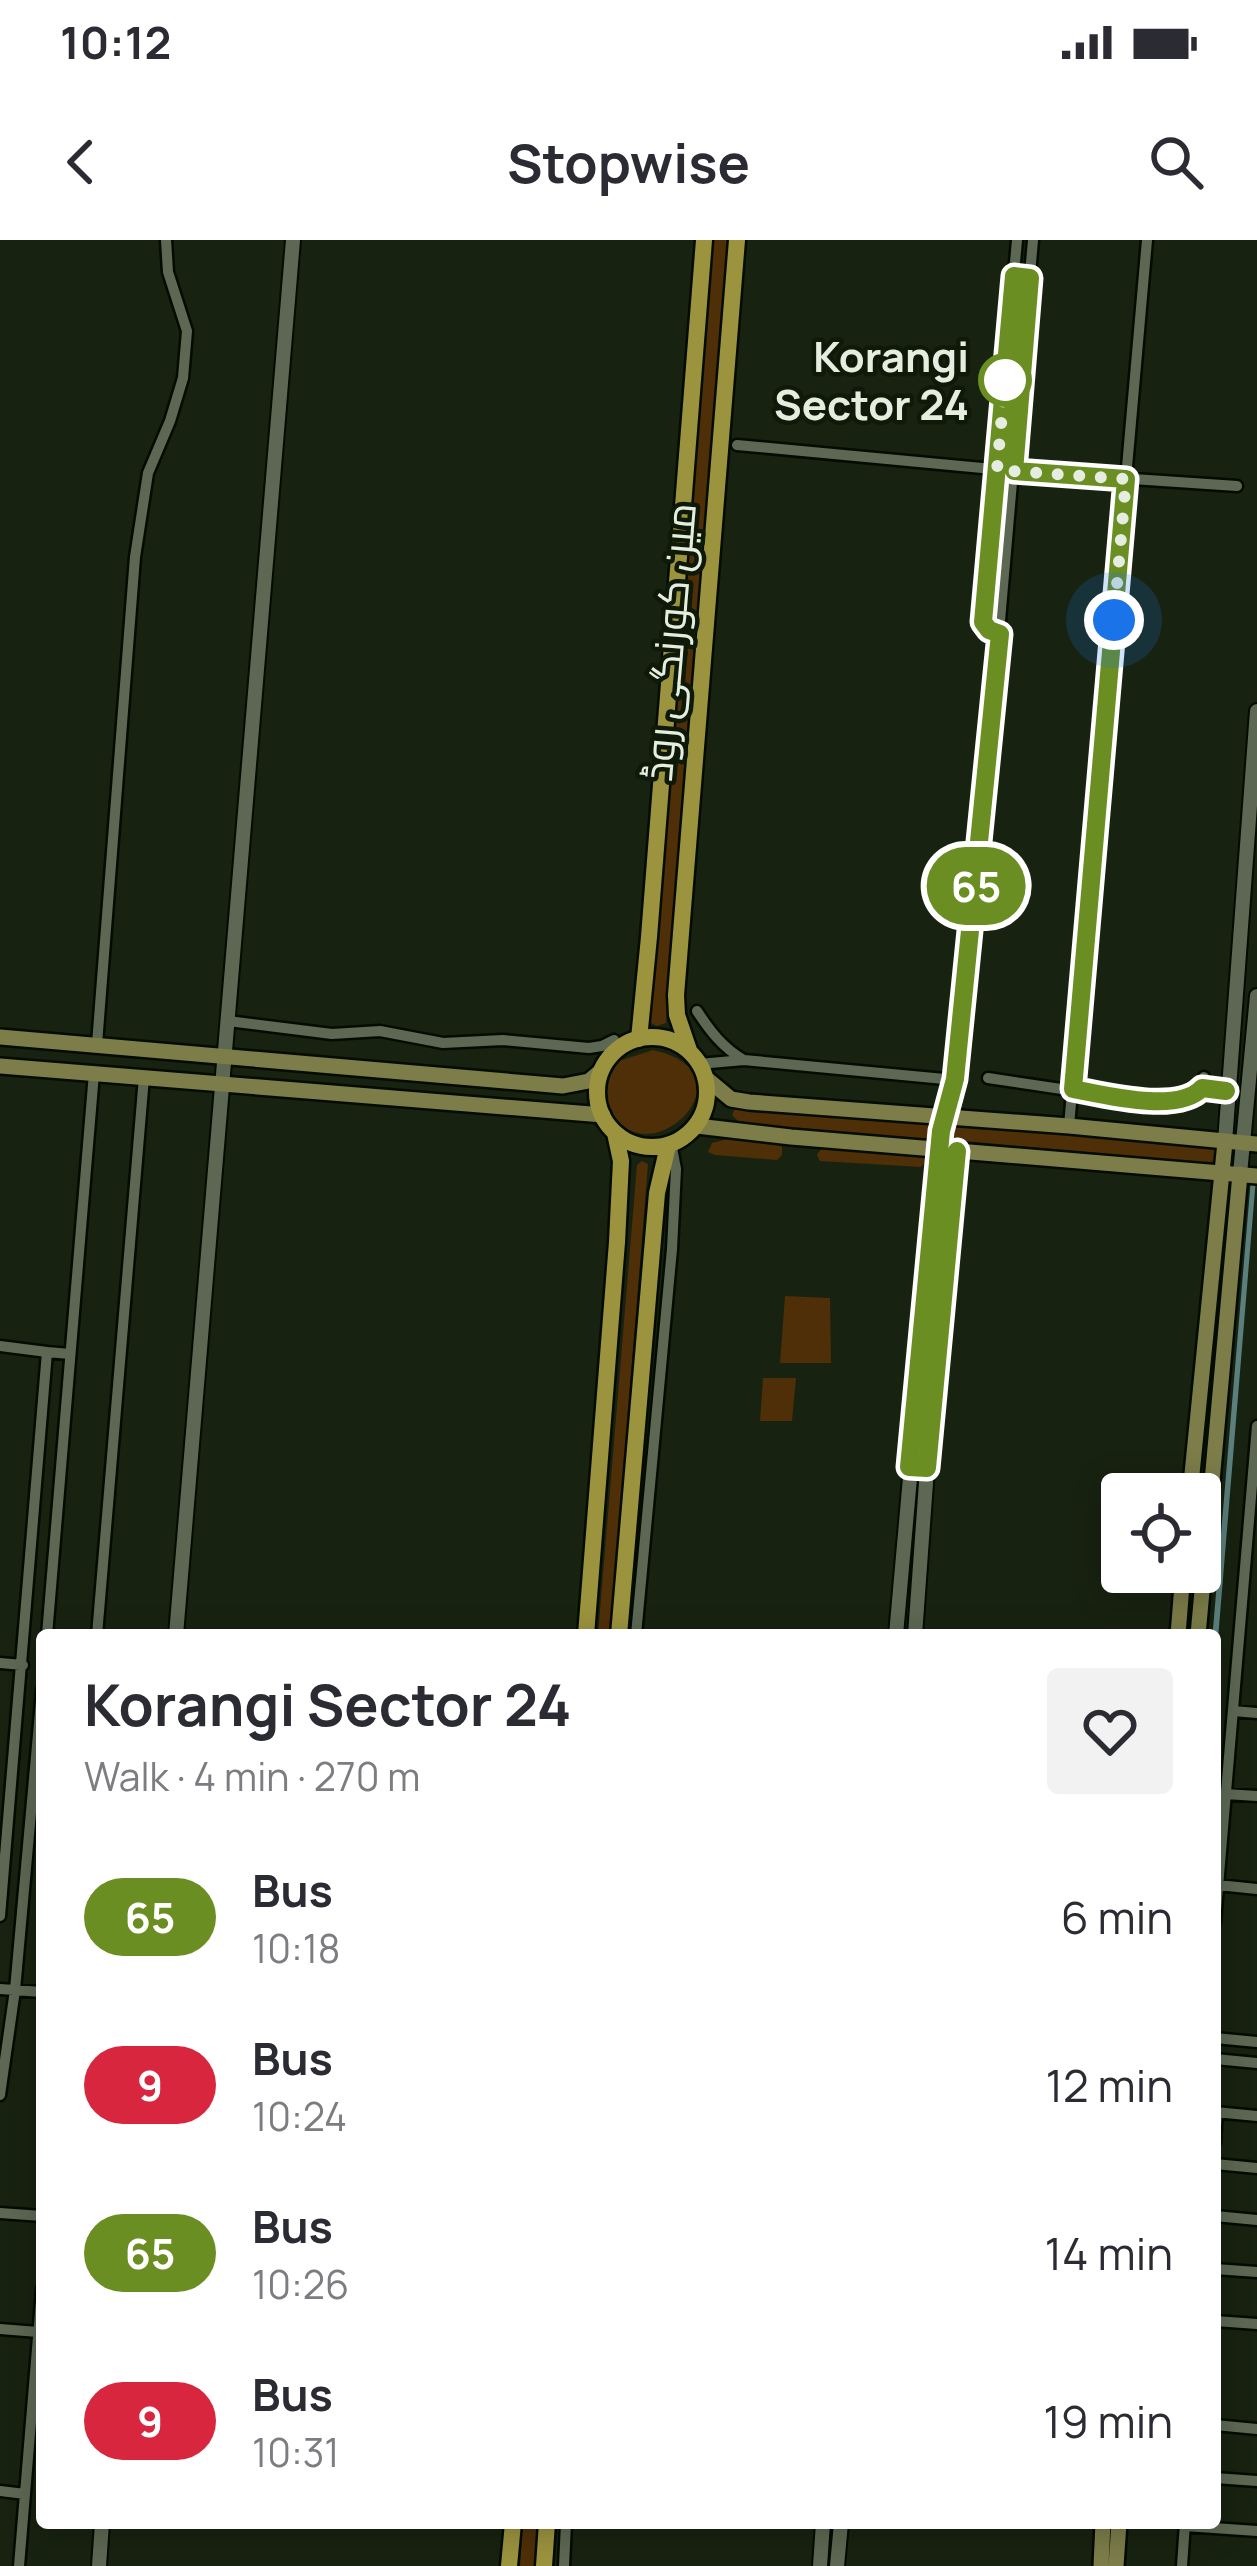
<!DOCTYPE html>
<meta charset="utf-8">
<style>
body{margin:0;font-family:Manrope,Cairo,sans-serif;background:#f2f2f3;color:#2b2b33;height:100vh;display:flex;flex-direction:column;font-size:45px;white-space:nowrap}
*{box-sizing:border-box;margin:0}
p{font-size:39px;color:#7c7c81}
.icon{flex:none;width:66px;height:66px;fill:none;stroke:currentColor;stroke-width:2;stroke-linecap:round;stroke-linejoin:round}
.map{position:relative;flex:1;overflow:hidden}
.drawer{position:absolute;left:36px;top:1389px;width:1185px;height:900px;display:flex;flex-direction:column;background:#fff;border-radius:12px;box-shadow:0 6px 30px #0003}
.drawer>*{flex:none}
.badge{padding:0 24px;border-radius:39px;font-size:42px;line-height:78px}
.controls{position:absolute;left:1101px;top:1233px;display:grid;gap:24px}
.controls a{display:grid;place-items:center;width:120px;height:120px;border-radius:12px;background:#fff;box-shadow:0 6px 30px #0003;font-size:60px}
.you{position:absolute;width:60px;height:60px;margin:-30px;border:9px solid #fff;border-radius:50%;background:#1a73e8;box-shadow:0 0 0 18px #1a73e833}
.map>.badge{position:absolute;translate:-50% -50%;box-shadow:0 0 0 6px #fff}
.round{display:grid;place-items:center;flex:none;width:126px;height:126px;border-radius:12px;background:#f2f2f3}
.summary{display:flex;align-items:center;justify-content:space-between;height:204px;padding:0 48px}
h1{font-size:57px;font-weight:700;line-height:90px}
ul{padding:0;list-style:none}
li{display:flex;align-items:center;gap:36px;height:168px;padding:0 48px}
li div{flex:1}
li b{display:block;font-size:45px}
li em{font-style:normal}
li .badge{min-width:132px;font-weight:700;text-align:center}
.status{display:flex;justify-content:space-between;align-items:center;height:84px;padding:0 60px;background:#fff;direction:ltr}
.status svg{height:33px;fill:currentColor}
header{display:flex;justify-content:space-between;align-items:center;height:156px;padding:0 48px;background:#fff;font-size:54px;font-weight:700}
.map>svg:first-child{display:block}
.green{fill:#4f2f08}
.water{fill:#1f5052;stroke:#5a7f7d;stroke-width:3}
.lines{fill:none;stroke-linecap:round;stroke-linejoin:round}
.minor-casing{stroke:#040b00;stroke-width:15}
.tertiary-casing{stroke:#040b00;stroke-width:18}
.secondary-casing{stroke:#040b00;stroke-width:20}
.primary-casing{stroke:#040b00;stroke-width:21}
.minor{stroke:#5c6853;stroke-width:10}
.tertiary{stroke:#5c6853;stroke-width:14}
.secondary{stroke:#7c7d49;stroke-width:15}
.primary{stroke:#9c933f;stroke-width:16}
.line-casing{stroke:#fff;stroke-width:27}
.line{stroke:#6b8e23;stroke-width:18}
.walk{stroke:#e5ece0;stroke-width:12;stroke-dasharray:0 21.6}
.stop-dot{fill:#fff;stroke:#6b8e23;stroke-width:6}
.labels{text-anchor:middle;dominant-baseline:central;stroke-width:9;stroke-linejoin:round;paint-order:stroke}
.stop-label{font-size:42px;font-weight:bold;fill:#e5ece0;stroke:#0f1907;text-anchor:end}
.street-label{font-size:42px;fill:#e5ece0;stroke:#0f1907}
</style>
<div class="status"><b>10:12</b><svg viewBox="0 0 49 12"><path d="M0 12V9h3v3zM5 12V6h3v6zM10 12V3h3v9zM15 12V0h3v12zM26 1h20v11H26zM47 4h2v5h-2z"/></svg></div>
<header><svg class="icon" aria-label="back" viewBox="0 0 24 24"><path d="M15 5l-7 7 7 7"/></svg>Stopwise<svg class="icon" aria-label="search" viewBox="0 0 24 24"><circle cx="10" cy="10" r="6"/><path d="M15 15l6 6"/></svg></header>
<div class="map">
<svg width="1257" height="2326" viewBox="0 0 1257 2326">
<rect width="100%" height="100%" fill="#182210"/>
<path class="green" d="M713,0H732L684,527L666,783L657,786L649,782Z
M653,810C757,833 650,937 613,874C602,856 607,838 619,821Z
M736,866L930,881L934,890L931,896L924,899L741,884L732,875Z
M952,884L1213,905L1218,913L1215,920L1209,923L953,900L946,896L947,886Z
M728,899L779,905L782,907V915L777,920L715,915L708,912L712,903Z
M822,907L921,914L926,921L921,927L820,921L817,915Z
M642,921L648,924L610,1395H598L637,925Z
M785,1056L830,1058L831,1123H780Z
M763,1138H796L792,1181H760Z
M523,2283H537L534,2326H520Z"/>
<path class="water" d="M1252,944H1254L1215,1417L1214,1395Z"/>
<g class="lines">
<defs>
<path id="minor" d="M737,205L1014,231L1237,246
M1000,394L989,390L983,382L1017,0
M697,771C710,791 723,808 744,820L955,840
M228,781L332,794L380,791L443,803L503,800L589,808L602,806L614,800
M97,804L135,317L148,233L170,181L183,138L187,91L168,32L166,0
M699,824L744,820
M602,830L614,800
M988,838L1142,861L1194,856L1201,850L1204,837
M945,877L955,840L979,623L1033,0
M1069,886L1147,0
M0,1106L47,1112
M47,1395L94,833
M97,1395L144,837
M636,1395L672,1009L676,929L672,908
M0,1423L23,1425
M1233,1471L1257,1473
M1225,1554L1257,1556
M1218,1645L1257,1649
M0,1676L47,1112L70,1114
M1215,1682L1257,1186
M0,1749L42,1752
M1215,1798L1257,1802
M1215,1819L1257,1823
M0,1855L15,1750L42,1450
M1215,1872L1257,1876
M1215,1902L1217,1872
M1215,1924L1257,1928
M0,1973L42,1976
M1215,1976L1257,1980
M1215,2029L1257,2032
M1215,2081L1257,2084
M0,2089L38,2092
M1215,2185L1257,2189
M1215,2238L1257,2241
M0,2251L25,2254
M1185,2286L1257,2291
M19,2326L42,2049
M564,2326L566,2283
M1182,2326L1185,2283"/>
<path id="tertiary" d="M1225,902L1257,471
M1240,934L1257,756
M176,1395L293,0
M896,1395L937,934L945,877
M915,1395L927,1229L957,911
M99,2326L102,2283
M820,2326L823,2283
M837,2326L841,2283"/>
<path id="secondary" d="M0,797L563,846L589,841L602,830
M0,826L603,875
M707,839L731,859L749,862L1069,886L1257,904
M697,886L791,897L1257,936
M1190,1254L1225,902
M1178,1395L1183,1332
M1198,1395L1240,934
M1101,2326L1103,2283
M1116,2326L1119,2283"/>
<path id="primary" d="M597 852a55 55 0 1 1 110 0a55 55 0 1 1-110 0Z
M639,799L649,697L704,0
M689,810L677,775L676,755L737,0
M586,1395L617,1002L621,921L615,893
M619,1395L657,953L668,906
M509,2326L513,2283
M544,2326L547,2283"/>
</defs>
<use href="#minor" class="minor-casing"/>
<use href="#tertiary" class="tertiary-casing"/>
<use href="#secondary" class="secondary-casing"/>
<use href="#primary" class="primary-casing"/>
<use href="#minor" class="minor"/>
<use href="#tertiary" class="tertiary"/>
<use href="#secondary" class="secondary"/>
<use href="#primary" class="primary"/>
</g>
<g class="lines">
<defs>
<path id="line" d="M957,911L927,1228L909,1227L941,891L955,839L1000,394L989,390L983,382L1014,36L1030,38L1014,231L1126,239L1073,849C1105,855 1178,874 1202,848L1226,851"/>
</defs>
<use href="#line" class="line-casing"/>
<use href="#line" class="line"/>
<path class="walk" d="M1005,140L997,230L1126,239L1114,380"/>
</g>
<circle class="stop-dot" cx="1005" cy="140" r="24"/>
<g class="labels">
<g class="stop-label">
<text x="969" y="116">Korangi<tspan x="969" dy="48">Sector 24</tspan></text>
</g>
<g class="street-label">
<text transform="translate(668 402) rotate(-85)">مین کورنگی روڈ</text>
</g>
</g>
</svg>
<div class="controls">
<a><svg class="icon" aria-label="locate" viewBox="0 0 24 24"><circle cx="12" cy="12" r="6"/><path d="M12 2v4M12 18v4M2 12h4M18 12h4"/></svg></a>
</div>
<div class="you" style="left:1114px;top:380px"></div>
<b class="badge" style="left:976px;top:646px;background:#6b8e23;color:#fff">65</b>
<section class="drawer">
<div class="summary"><div><h1>Korangi Sector 24</h1><p>Walk · 4 min · 270 m</p></div><a class="round"><svg class="icon" aria-label="heart" viewBox="0 0 24 24"><path d="M12 20l-8-8c-3-5 5-10 8-4 3-6 11-1 8 4z"/></svg></a></div>
<ul>
<li><span class="badge" style="background:#6b8e23;color:#fff">65</span><div><b>Bus</b><p>10:18</p></div><em>6 min</em></li>
<li><span class="badge" style="background:#d7263d;color:#fff">9</span><div><b>Bus</b><p>10:24</p></div><em>12 min</em></li>
<li><span class="badge" style="background:#6b8e23;color:#fff">65</span><div><b>Bus</b><p>10:26</p></div><em>14 min</em></li>
<li><span class="badge" style="background:#d7263d;color:#fff">9</span><div><b>Bus</b><p>10:31</p></div><em>19 min</em></li>
</ul>
</section>
</div>
